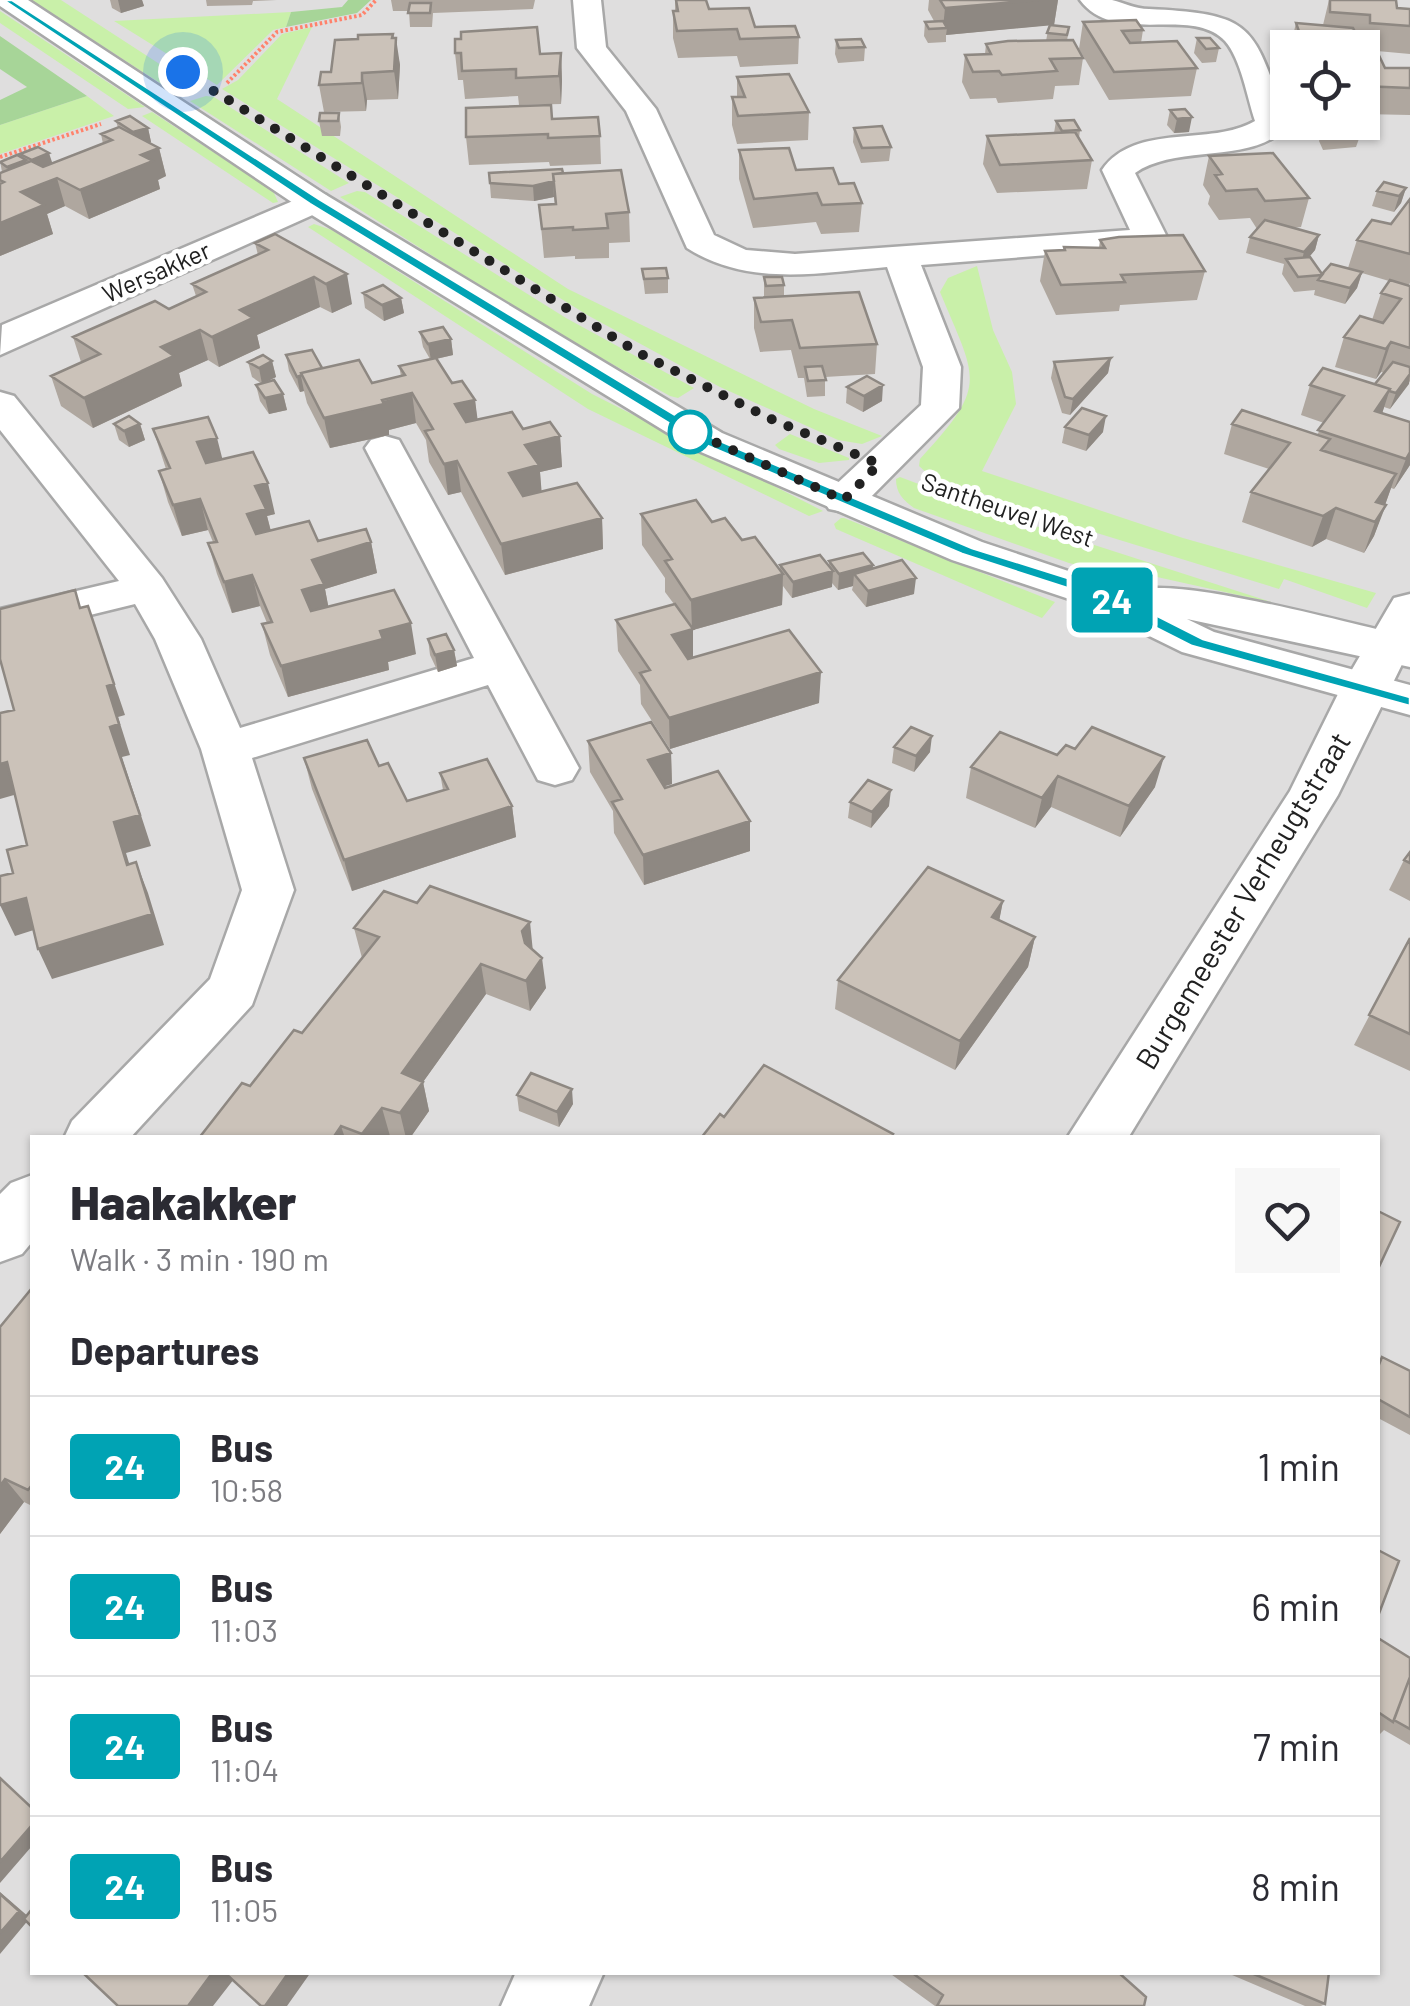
<!DOCTYPE html>
<meta charset="utf-8">
<style>
body{margin:0;font-family:Barlow,sans-serif;background:#f7f7f7;color:#2b2b33;height:100vh;display:flex;flex-direction:column;font-size:38px;white-space:nowrap}
*{box-sizing:border-box;margin:0}
p{font-size:32px;color:#7c7c81}
.icon{flex:none;width:55px;height:55px;fill:none;stroke:currentColor;stroke-width:2;stroke-linecap:round;stroke-linejoin:round}
.map{position:relative;flex:1;overflow:hidden}
.sheet{position:absolute;left:30px;top:1135px;width:1350px;height:840px;display:flex;flex-direction:column;background:#fff;border-radius:0px;box-shadow:0 2px 8px #0004}
.sheet>*{flex:none}
.badge{padding:0 20px;border-radius:8px;font-size:35px;line-height:65px}
.fabs{position:absolute;left:1270px;top:30px;display:grid;gap:20px}
.fabs a{display:grid;place-items:center;width:110px;height:110px;border-radius:0px;background:#fff;box-shadow:0 2px 8px #0004;font-size:50px}
.you{position:absolute;width:50px;height:50px;margin:-25px;border:8px solid #fff;border-radius:50%;background:#1a73e8;box-shadow:0 0 0 15px #1a73e833}
.map>.badge{position:absolute;translate:-50% -50%;box-shadow:0 0 0 5px #fff}
h2{padding:0 40px;font-size:38px;line-height:90px}
.round{display:grid;place-items:center;flex:none;width:105px;height:105px;border-radius:0px;background:#f7f7f7}
.summary{display:flex;align-items:center;justify-content:space-between;height:170px;padding:0 40px}
h1{font-size:48px;font-weight:800;line-height:75px}
ul{padding:0;list-style:none}
li{display:flex;align-items:center;gap:30px;height:140px;padding:0 40px;border-top:2px solid #e1e1e2}
li div{flex:1}
li b{display:block;font-size:38px}
li em{font-style:normal}
li .badge{min-width:110px;font-weight:700;text-align:center}
.map>svg:first-child{display:block}
.residential{fill:#dfdede;fill-rule:evenodd}
.grass{fill:#c9f0a9}
.forest{fill:#a7d598}
.lines{fill:none;stroke-linecap:round;stroke-linejoin:round}
.minor-casing{stroke:#a8a8a8;stroke-width:5}
.tertiary-casing{stroke:#a8a8a8;stroke-width:5}
.path{stroke:#ff826b;stroke-width:4;stroke-dasharray:2.5 2.5;stroke-linecap:butt}
.minor{fill:#fff;fill-rule:evenodd}
.tertiary{fill:#fff;fill-rule:evenodd}
.wall{fill:#afa79f}
.shaded-wall{fill:#8e8882}
.building{fill:#cbc2b9;stroke:#8e8882;stroke-width:2.5}
.line{fill:#00a3b4;stroke:#fff;stroke-width:2.5}
.walk{stroke:#212121;stroke-width:10;stroke-dasharray:0 18}
.stop-dot{fill:#fff;stroke:#00a3b4;stroke-width:5}
.labels{text-anchor:middle;dominant-baseline:central;stroke-width:9;stroke-linejoin:round;paint-order:stroke}
.far-street-label{font-size:25px;fill:#212121;stroke:#fff}
.street-label{font-size:30px;fill:#212121;stroke:#fff}
</style>
<div class="map">
<svg width="1410" height="2006" viewBox="0 0 1410 2006">
<rect width="100%" height="100%" fill="#f2efe7"/>
<path class="residential" d="M0,0H1410V2006H0ZM1288,48H1362V122H1288ZM32,1138H1378V1972H32Z"/>
<path class="grass" d="M31,0H61L198,89L180,96Z
M0,11L145,107L128,109L0,23Z
M291,12L286,27L273,30L217,85L114,21Z
M312,27L277,99L568,289L814,409L882,436L862,444L838,440L720,387L589,316L222,89L238,80L282,34Z
M87,96L114,116L0,154V125Z
M206,96L214,97L349,183L331,191L190,101Z
M152,112L273,191L278,202L273,203L142,116Z
M357,191L365,192L566,318L694,388L678,398L670,396L543,326L340,197Z
M314,224L332,230L592,394L823,511L809,516L588,409L308,227Z
M977,266L993,330L1012,372L1016,404L982,471L1183,538L1376,593L1367,608L1284,579L1279,589L1074,526L929,475L919,466L920,459C989,384 977,381 940,292L948,278Z
M790,434L849,458V460L819,463L779,449L775,445Z
M900,477L1004,516L1274,603L1157,577L1154,584L1069,563L914,508C903,500 896,493 896,479Z
M841,518H844L1055,602L1042,618L836,529L834,524Z"/>
<path class="forest" d="M348,0H371L357,13L286,27L291,12L342,7Z
M0,36L87,96L0,125V100L27,87L0,69Z"/>
<g class="lines">
<defs>
<path id="minor" d="M573,0H601L606,47L656,109L714,235L746,250L795,254L1130,230L1102,170C1135,122 1211,147 1255,121C1247,97 1241,59 1225,41C1191,5 1115,47 1080,0C1090,0 1103,0 1112,0C1125,3 1135,9 1149,9C1258,14 1252,27 1288,124C1258,166 1177,143 1135,173L1168,239L1163,246L921,265L961,367L959,408L859,509L844,512L829,509L823,500L829,491L921,405L923,367L887,267C819,273 748,287 687,248L626,111L577,48Z
M314,192L326,195L331,202L326,209L0,355L2,325Z
M0,392L14,396L162,578L201,639L240,728L474,658L365,448L371,440L385,436L399,440L579,768L572,780L555,785L538,780L488,685L252,758L294,890L252,1005L130,1138H64L72,1121L210,979L242,890L201,749L155,639L135,604L0,637V609L119,581L0,430Z
M1410,594V648L1338,795L1128,1138H1067L1290,791L1340,690L1388,608L1394,598Z
M32,1175V1242L22,1254L0,1262V1194L11,1183Z
M516,1972H604L589,2006H501Z"/>
<path id="tertiary" d="M0,0H28L326,195L722,433L982,542L1131,592C1172,573 1357,626 1410,637V667L1187,619L1214,632L1410,685V715L1182,652L1084,604L952,560L694,449L302,209L0,6Z"/>
</defs>
<use href="#minor" class="minor-casing"/>
<use href="#tertiary" class="tertiary-casing"/>
<path class="path" d="M227,83L277,32L362,15L376,0
M0,157L101,124"/>
<use href="#minor" class="minor"/>
<use href="#tertiary" class="tertiary"/>
</g>
<path class="wall" d="M110,0H142L144,6L121,13L112,8Z
M206,0H277L253,1L252,5L207,6Z
M391,0H535L533,9L433,13L432,27H410L409,11H393Z
M675,0L709,9L755,27L799,37L798,64L740,67L737,56L678,58L673,38V11H675Z
M929,0H1058L1054,25L1069,27L1067,41L1083,58L1079,85L1055,86L1053,99L998,103L996,98L970,99L962,82L965,55L985,54L986,44L1046,41L1049,25L946,35V42L928,43L924,36L925,22L934,21L928,10Z
M1329,0H1396L1397,8L1410,9V54L1377,51L1385,68H1410V115L1362,114V48H1290L1296,23L1323,25Z
M1083,22L1143,30L1141,43L1197,68L1191,96L1109,100L1079,49Z
M393,34L400,65L398,99L367,100L366,111L324,112L319,85L358,39Z
M1197,38L1219,48L1216,62L1202,63L1194,53Z
M836,40L865,47L864,61L838,63L835,54Z
M455,53H561L562,81L561,104L519,105L518,96L465,99L463,80H458Z
M737,77L809,112L808,140L737,144L732,125V97H737Z
M1170,110L1189,132L1174,133L1167,125Z
M339,113L341,127L340,136H322L319,121Z
M552,119L600,136L601,164L550,166L549,162L469,165L466,137Z
M116,121L148,128L151,142L150,143L159,148L166,176L158,180L160,189L89,219L65,206L47,214L53,234L0,256V173L2,172L0,161L21,158L20,154L53,164L103,144L101,134L118,128Z
M1056,121L1080,130L1079,138L1092,160L1087,189L997,193L983,164L987,136L1054,133Z
M1324,127L1361,133L1356,147L1323,150L1319,141Z
M854,128L891,147L889,161L861,163L853,142Z
M739,150L839,184L862,203L859,232L821,234L816,222L753,228L739,179Z
M1209,156L1309,198L1301,227L1293,228L1319,235L1315,250L1309,257L1322,274L1348,268L1357,240L1391,224L1410,199V283L1408,286H1410V381L1390,409L1384,407L1382,413L1410,465L1394,489L1391,488L1374,536L1364,553L1326,539L1312,547L1242,522L1251,492L1269,469L1224,454L1232,424L1317,435L1324,423L1301,415L1310,385L1375,384L1384,373L1381,372L1376,379L1335,367L1344,337L1372,320L1381,293L1389,281L1362,273L1357,288L1345,304L1314,295L1315,290L1294,292L1282,274L1284,264L1246,253L1250,237L1257,229L1250,218L1219,220L1208,204L1210,196L1203,185Z
M489,173H563L629,212L630,242L609,243V258L575,259V256L544,258L539,205L555,204L554,197L534,201L491,198Z
M1406,188L1401,203L1394,212L1372,206L1377,191Z
M275,234L352,304L332,313L320,307L257,335L260,348L219,367L208,360L179,373L182,386L93,428L61,406L51,376L81,362L73,337L169,309L196,296L192,284L258,255L255,243Z
M1100,240L1205,271L1197,300L1120,305L1119,311L1056,315L1040,281L1045,251L1063,250L1064,247L1099,248Z
M642,269L668,278V293L645,294Z
M764,277L784,285V297L877,344L875,374L825,377V396L807,397L804,378H798L791,350L760,352L754,328V298H764Z
M363,293L401,298L404,313L384,321L365,308Z
M420,332L451,339L453,355L436,359L452,383L475,400L477,420L560,436L562,467L540,472L541,492L602,518L603,549L505,575L461,492L448,495L429,462L426,440L416,423L389,430V435L330,448L307,403L304,391L300,392L289,371L286,355L322,368L372,383L401,376L399,366L430,359L423,347Z
M1111,358L1108,373L1070,415L1062,413L1051,378L1054,362Z
M272,361L276,377L263,383L283,394L287,410L269,414L260,401L256,385L262,384L252,377L248,362Z
M847,387L882,401L863,412L846,403Z
M114,424H140L145,440L129,447L119,440Z
M1065,427L1103,432L1086,451L1062,443Z
M153,429L223,459L275,514L267,516L271,531L318,541L371,542L377,573L325,589L328,606L416,654L388,662L389,670L288,697L270,655L262,624L267,623L260,606L232,613L217,574L208,543L213,542L208,530L182,536L168,502L159,471L166,469Z
M641,514L712,522L742,540L780,570V565H829V561L873,565V569L914,594L866,607L852,590L853,586L838,590L832,583V587L792,598L783,586L782,605L693,630V657L819,703L670,749L641,704L640,685L618,651L616,620L674,604L665,592V578L642,545Z
M428,639L454,650L457,666L438,672L430,655Z
M588,741L671,753L672,784L664,786L750,851L644,885L614,833L613,811L590,772Z
M894,747L930,752L914,772L892,763Z
M1057,755L1155,787L1120,837L1051,807L1035,828L966,798L971,767Z
M304,758L379,766L407,801L443,790L440,773L512,806L516,837L352,891L312,789Z
M850,802L889,806L871,828L848,818Z
M1410,852V901L1389,890L1404,860Z
M1003,901L999,920L1035,937L1028,967L955,1070L835,1009L838,980Z
M354,928L533,951L546,988L530,1011L486,994L423,1082L429,1111L410,1138H199L302,1033L362,958Z
M1410,938V1071L1354,1045Z
M517,1095L573,1104L559,1127L519,1111Z
M32,1288V1506L24,1502L0,1534V1327Z
M1382,1357L1410,1371V1435L1378,1418V1364Z
M1378,1638L1410,1658V1745L1384,1730L1378,1736Z
M888,1972H1118L1144,2006H935Z
M1225,1972H1329L1325,2004L1321,2006H1305Z"/>
<path class="shaded-wall" d="M118,0H142L144,6L121,13Z
M1039,0H1058L1054,25L946,35L947,28H943L945,8Z
M393,34L395,52L396,38L400,65L398,99L394,71Z
M561,53L562,81L561,104L559,76Z
M362,73L367,100L366,111L362,83Z
M1192,117L1189,132L1174,133L1177,119Z
M148,128L151,142L137,147L133,132Z
M159,148L166,176L158,180L160,189L89,219L80,190L141,155Z
M49,153L54,168L36,175L32,160Z
M26,160L30,175L12,182L7,167Z
M57,178L65,206L47,214L53,234L0,256V223L21,192Z
M553,182L554,197L534,201L533,186Z
M1406,188L1401,203L1394,212L1399,196Z
M1319,235L1315,250L1300,268L1304,252Z
M1362,272L1357,288L1345,304L1350,288Z
M347,274L352,304L332,313L326,284Z
M314,277L320,307L257,335L260,348L219,367L212,337L240,310Z
M401,298L404,313L384,321L382,305Z
M200,330L208,360L179,373L182,386L93,428L84,398L161,347Z
M451,339L453,355L431,360L428,344Z
M1391,342L1381,372L1376,379L1386,349Z
M1111,358L1108,373L1070,415L1073,399Z
M272,361L276,377L262,384L259,368Z
M1410,374L1409,384L1390,409L1396,393Z
M301,376L304,391L300,392L297,377Z
M883,385L882,401L863,412L864,396Z
M1390,389L1380,420L1375,411Z
M412,393L416,423L389,430V435L330,448L324,418Z
M283,394L287,410L269,414L265,398Z
M475,400L479,430L459,435L455,404Z
M1106,416L1103,432L1086,451L1089,435Z
M140,424L145,440L129,447L124,431Z
M560,436L562,467L540,472L542,496L512,504L509,473L525,445Z
M217,438L225,469L206,473L197,442Z
M1410,452V465L1394,489L1406,459Z
M457,461L461,492L448,495L444,464Z
M1396,474L1385,505L1376,502Z
M268,483L275,514L267,516L273,540L255,545L247,514L255,486Z
M200,499L208,530L182,536L173,505Z
M1386,505L1374,536L1364,553L1375,522Z
M1336,508L1326,539L1312,547L1323,516Z
M602,518L603,549L505,575L501,544Z
M371,542L377,573L325,589L330,615L309,621L302,590L312,560Z
M873,565L871,581L854,574L853,586L838,590L839,574Z
M833,571L832,587L792,598L793,582Z
M783,574L782,605L693,630V660L673,667L672,635L692,629L691,600Z
M252,575L260,606L232,613L224,582Z
M916,578L914,594L866,607L868,591Z
M88,606L125,715L118,717L130,755L122,757L151,846L126,853L139,896L127,865L114,822L107,686Z
M411,623L416,654L388,662L389,670L288,697L281,666L380,631Z
M454,650L457,666L438,672L435,655Z
M821,672L819,703L670,749L669,718Z
M932,736L930,752L914,772L916,756Z
M671,753L672,784L649,791L648,760Z
M1164,757L1155,787L1120,837L1129,806Z
M7,762L21,793L0,799V764Z
M1058,776L1051,807L1035,828L1042,798Z
M891,790L889,806L871,828L872,812Z
M512,806L516,837L352,891L344,860Z
M750,821V851L644,885L643,855Z
M136,862L148,893L164,945L52,979L38,949Z
M26,898L40,928L15,936L0,905Z
M1003,901L997,932L992,917Z
M530,922L533,952L526,962L522,931Z
M1035,937L1028,967L955,1070L960,1041Z
M542,958L546,988L530,1011L526,981Z
M481,964L486,994L423,1082L429,1111L410,1138H406L400,1113L402,1073Z
M572,1089L573,1104L559,1127L557,1112Z
M382,1108L390,1136L363,1138L362,1134Z
M341,1126L345,1138H333Z
M5,1479L24,1502L0,1534V1486Z
M32,1825V1846L0,1883V1862Z
M0,1892L30,1918L0,1954Z
M213,1972H225L234,1979L213,2006H188Z
M289,1972H311L287,2006H265Z"/>
<path class="building" d="M676,0H706L709,9L749,8L755,27L795,26L799,37L740,39L737,29L677,31L673,11H678Z
M940,0H1039L945,8Z
M1330,0H1396L1397,8L1410,9V26L1370,23V15L1330,12Z
M410,3H431L430,13H408Z
M1136,20L1143,30L1122,31L1130,43L1177,41L1197,68L1114,72L1083,22Z
M943,21L947,28L929,29L925,22Z
M1296,23L1353,28L1360,42L1373,43L1385,68H1410V88L1362,86V48H1305Z
M1050,25L1069,27L1067,35L1047,33Z
M537,27L540,54L561,53L559,76L516,78V69L462,71L461,53H455V39H461V32Z
M393,34L392,38H396L394,71L362,73V83L319,85L321,72H331L335,40L358,39V35Z
M1197,38H1210L1219,48L1206,49Z
M861,39L865,47L839,48L836,40Z
M1073,40L1083,58L1050,59L1057,71L1002,75L999,71L973,72L965,55L991,54L986,44L1008,41Z
M789,74L809,112L738,116L732,97H745L737,77Z
M551,105L552,119L598,117L600,136L548,138V134L466,137V108Z
M1185,109L1192,117L1177,119L1170,110Z
M320,113H339L338,121H319Z
M130,116L148,128L133,132L116,121Z
M1074,120L1080,130L1062,131L1056,121Z
M882,126L891,147L862,148L854,128Z
M119,127L159,148L141,155L153,161L80,190L57,178L21,192L44,205L0,223V184L4,182L0,180V173L31,161L43,167L112,140L101,134Z
M1324,127L1359,128L1361,133L1327,135Z
M1075,132L1092,160L1000,165L987,136Z
M38,147L49,153L32,160L20,154Z
M789,148L796,170L833,168L839,184L854,183L862,203L822,205L817,193L754,199L739,150Z
M1273,153L1309,198L1265,201L1257,189L1226,191L1215,175L1222,174L1209,156Z
M17,155L26,160L7,167L0,162Z
M562,169L563,173L553,174L554,181L533,186L490,183L489,173Z
M621,170L629,212L606,214L608,228L573,230V227L542,229L539,205L556,204L553,174Z
M1384,182L1406,188L1399,196L1377,191Z
M1410,199V254L1357,240L1372,220L1391,224Z
M1265,220L1319,235L1304,252L1250,237Z
M275,234L347,274L326,284L314,277L240,310L253,318L212,337L200,330L161,347L174,356L84,398L51,376L100,354L73,337L155,301L169,309L206,292L192,284L268,250L255,243Z
M1183,235L1205,271L1121,275L1125,282L1061,285L1045,251L1065,250L1064,247L1105,248L1100,240L1119,237Z
M1310,257L1322,274L1331,264L1362,272L1350,288L1318,280L1322,275L1298,277L1286,259Z
M666,268L668,278L644,279L642,269Z
M764,277H782L784,285L766,286Z
M1390,280L1410,286V348L1391,342L1386,349L1344,337L1360,316L1383,323L1401,299L1381,293Z
M383,285L401,298L382,305L363,293Z
M859,292L877,344L800,348L792,320L761,322L754,298Z
M443,327L451,339L428,344L420,332Z
M312,350L322,368L301,373L302,375L297,377L286,355Z
M263,355L272,361L259,368L248,362Z
M436,358L452,383L462,381L475,400L455,404L466,422L512,412L523,429L550,422L560,436L525,445L539,465L509,473L523,496L577,483L602,518L501,544L457,461L444,464L425,431L433,429L412,393L382,400L384,404L324,418L301,373L359,360L372,383L405,375L399,366Z
M1111,358L1073,399L1065,397L1054,362Z
M1393,362L1410,367V374L1396,393L1389,391L1390,389L1375,384Z
M822,366L826,380L808,381L805,367Z
M1323,368L1390,389L1375,411L1410,422V452L1406,459L1318,430L1344,396L1310,385Z
M867,376L883,385L864,396L847,387Z
M274,380L283,394L265,398L256,385Z
M1082,408L1106,416L1089,435L1065,427Z
M1242,410L1330,439L1321,450L1396,474L1376,502L1386,505L1375,522L1336,508L1323,516L1251,492L1290,443L1232,424Z
M129,416L140,424L124,431L114,424Z
M208,417L217,438L197,442L206,463L253,452L268,483L255,486L266,509L247,514L256,534L309,521L318,541L366,529L371,542L312,560L324,584L302,590L311,611L394,590L411,623L380,631L383,639L281,666L262,624L272,622L252,575L224,582L208,543L217,542L200,499L173,505L159,471L170,468L153,429Z
M696,500L712,522L725,518L742,540L755,537L783,574L691,600L665,561L672,559L641,514Z
M863,553L873,565L839,574L829,561Z
M820,555L833,571L793,582L780,565Z
M902,560L916,578L868,591L854,574Z
M75,590L80,608L88,606L114,684L107,686L119,724L110,727L140,815L114,822L127,865L136,862L152,914L38,949L26,898L0,905V876L13,873L7,850L27,845L7,762L0,764V713L14,710L0,659V609Z
M675,604L693,629L672,635L688,659L789,630L821,672L669,718L640,673L650,670L616,620Z
M446,634L454,650L435,655L428,639Z
M651,722L671,753L648,760L665,788L718,771L750,821L643,855L612,802L622,799L588,741Z
M911,727L932,736L916,756L894,747Z
M1092,727L1164,757L1129,806L1058,776L1042,798L971,767L1000,732L1057,755L1066,745L1075,749Z
M367,740L379,766L388,763L407,801L448,789L440,773L487,759L512,806L344,860L304,758Z
M868,780L891,790L872,812L850,802Z
M1410,852V863L1404,860Z
M928,867L1003,901L992,917L1035,937L960,1041L838,980Z
M430,886L530,922L522,931L525,943L542,958L526,981L481,964L402,1073L423,1082L400,1113L382,1108L362,1134L341,1126L333,1138H199L242,1083L250,1086L294,1030L302,1033L379,937L354,928L384,891L417,903Z
M1410,938V1034L1369,1015Z
M764,1065L893,1134L890,1138H701L720,1114L724,1117Z
M531,1073L572,1089L557,1112L517,1095Z
M1378,1211L1400,1222L1378,1269Z
M32,1288V1485L28,1490L5,1479L0,1486V1327Z
M1382,1357L1410,1371V1417L1378,1399V1367Z
M1378,1550L1399,1561L1378,1616Z
M1378,1638L1410,1658V1677L1393,1722L1378,1712Z
M1410,1677V1729L1394,1720Z
M0,1778L32,1808V1825L0,1862Z
M0,1894L19,1911L0,1933Z
M32,1909V1927L24,1919Z
M82,1972H213L188,2006H118Z
M224,1972H289L265,2006H261Z
M911,1972H1118L1146,1997L1144,2006H937L943,1995Z
M1249,1972H1329L1325,2004Z"/>
<path class="line" d="M3,0H12L319,199L713,438L972,548L1106,590L1203,639L1410,697V706L1192,646L1095,597L962,554L703,444L310,204Z"/>
<g class="lines">
<path class="walk" d="M183,72L639,353L771,419L879,464L844,500L688,430L690,432"/>
</g>
<circle class="stop-dot" cx="690" cy="432" r="20"/>
<g class="labels">
<g class="far-street-label">
<text transform="translate(156 271) rotate(-24)">Wersakker</text>
<text transform="translate(1008 509) rotate(19)">Santheuvel West</text>
</g>
<g class="street-label">
<text transform="translate(1242 900) rotate(-59)">Burgemeester Verheugtstraat</text>
</g>
</g>
</svg>
<div class="fabs">
<a><svg class="icon" aria-label="locate" viewBox="0 0 24 24"><circle cx="12" cy="12" r="6"/><path d="M12 2v4M12 18v4M2 12h4M18 12h4"/></svg></a>
</div>
<div class="you" style="left:183px;top:72px"></div>
<b class="badge" style="left:1112px;top:600px;background:#00a3b4;color:#fff">24</b>
<section class="sheet">
<div class="summary"><div><h1>Haakakker</h1><p>Walk · 3 min · 190 m</p></div><a class="round"><svg class="icon" aria-label="heart" viewBox="0 0 24 24"><path d="M12 20l-8-8c-3-5 5-10 8-4 3-6 11-1 8 4z"/></svg></a></div>
<h2>Departures</h2>
<ul>
<li><span class="badge" style="background:#00a3b4;color:#fff">24</span><div><b>Bus</b><p>10:58</p></div><em>1 min</em></li>
<li><span class="badge" style="background:#00a3b4;color:#fff">24</span><div><b>Bus</b><p>11:03</p></div><em>6 min</em></li>
<li><span class="badge" style="background:#00a3b4;color:#fff">24</span><div><b>Bus</b><p>11:04</p></div><em>7 min</em></li>
<li><span class="badge" style="background:#00a3b4;color:#fff">24</span><div><b>Bus</b><p>11:05</p></div><em>8 min</em></li>
</ul>
</section>
</div>
